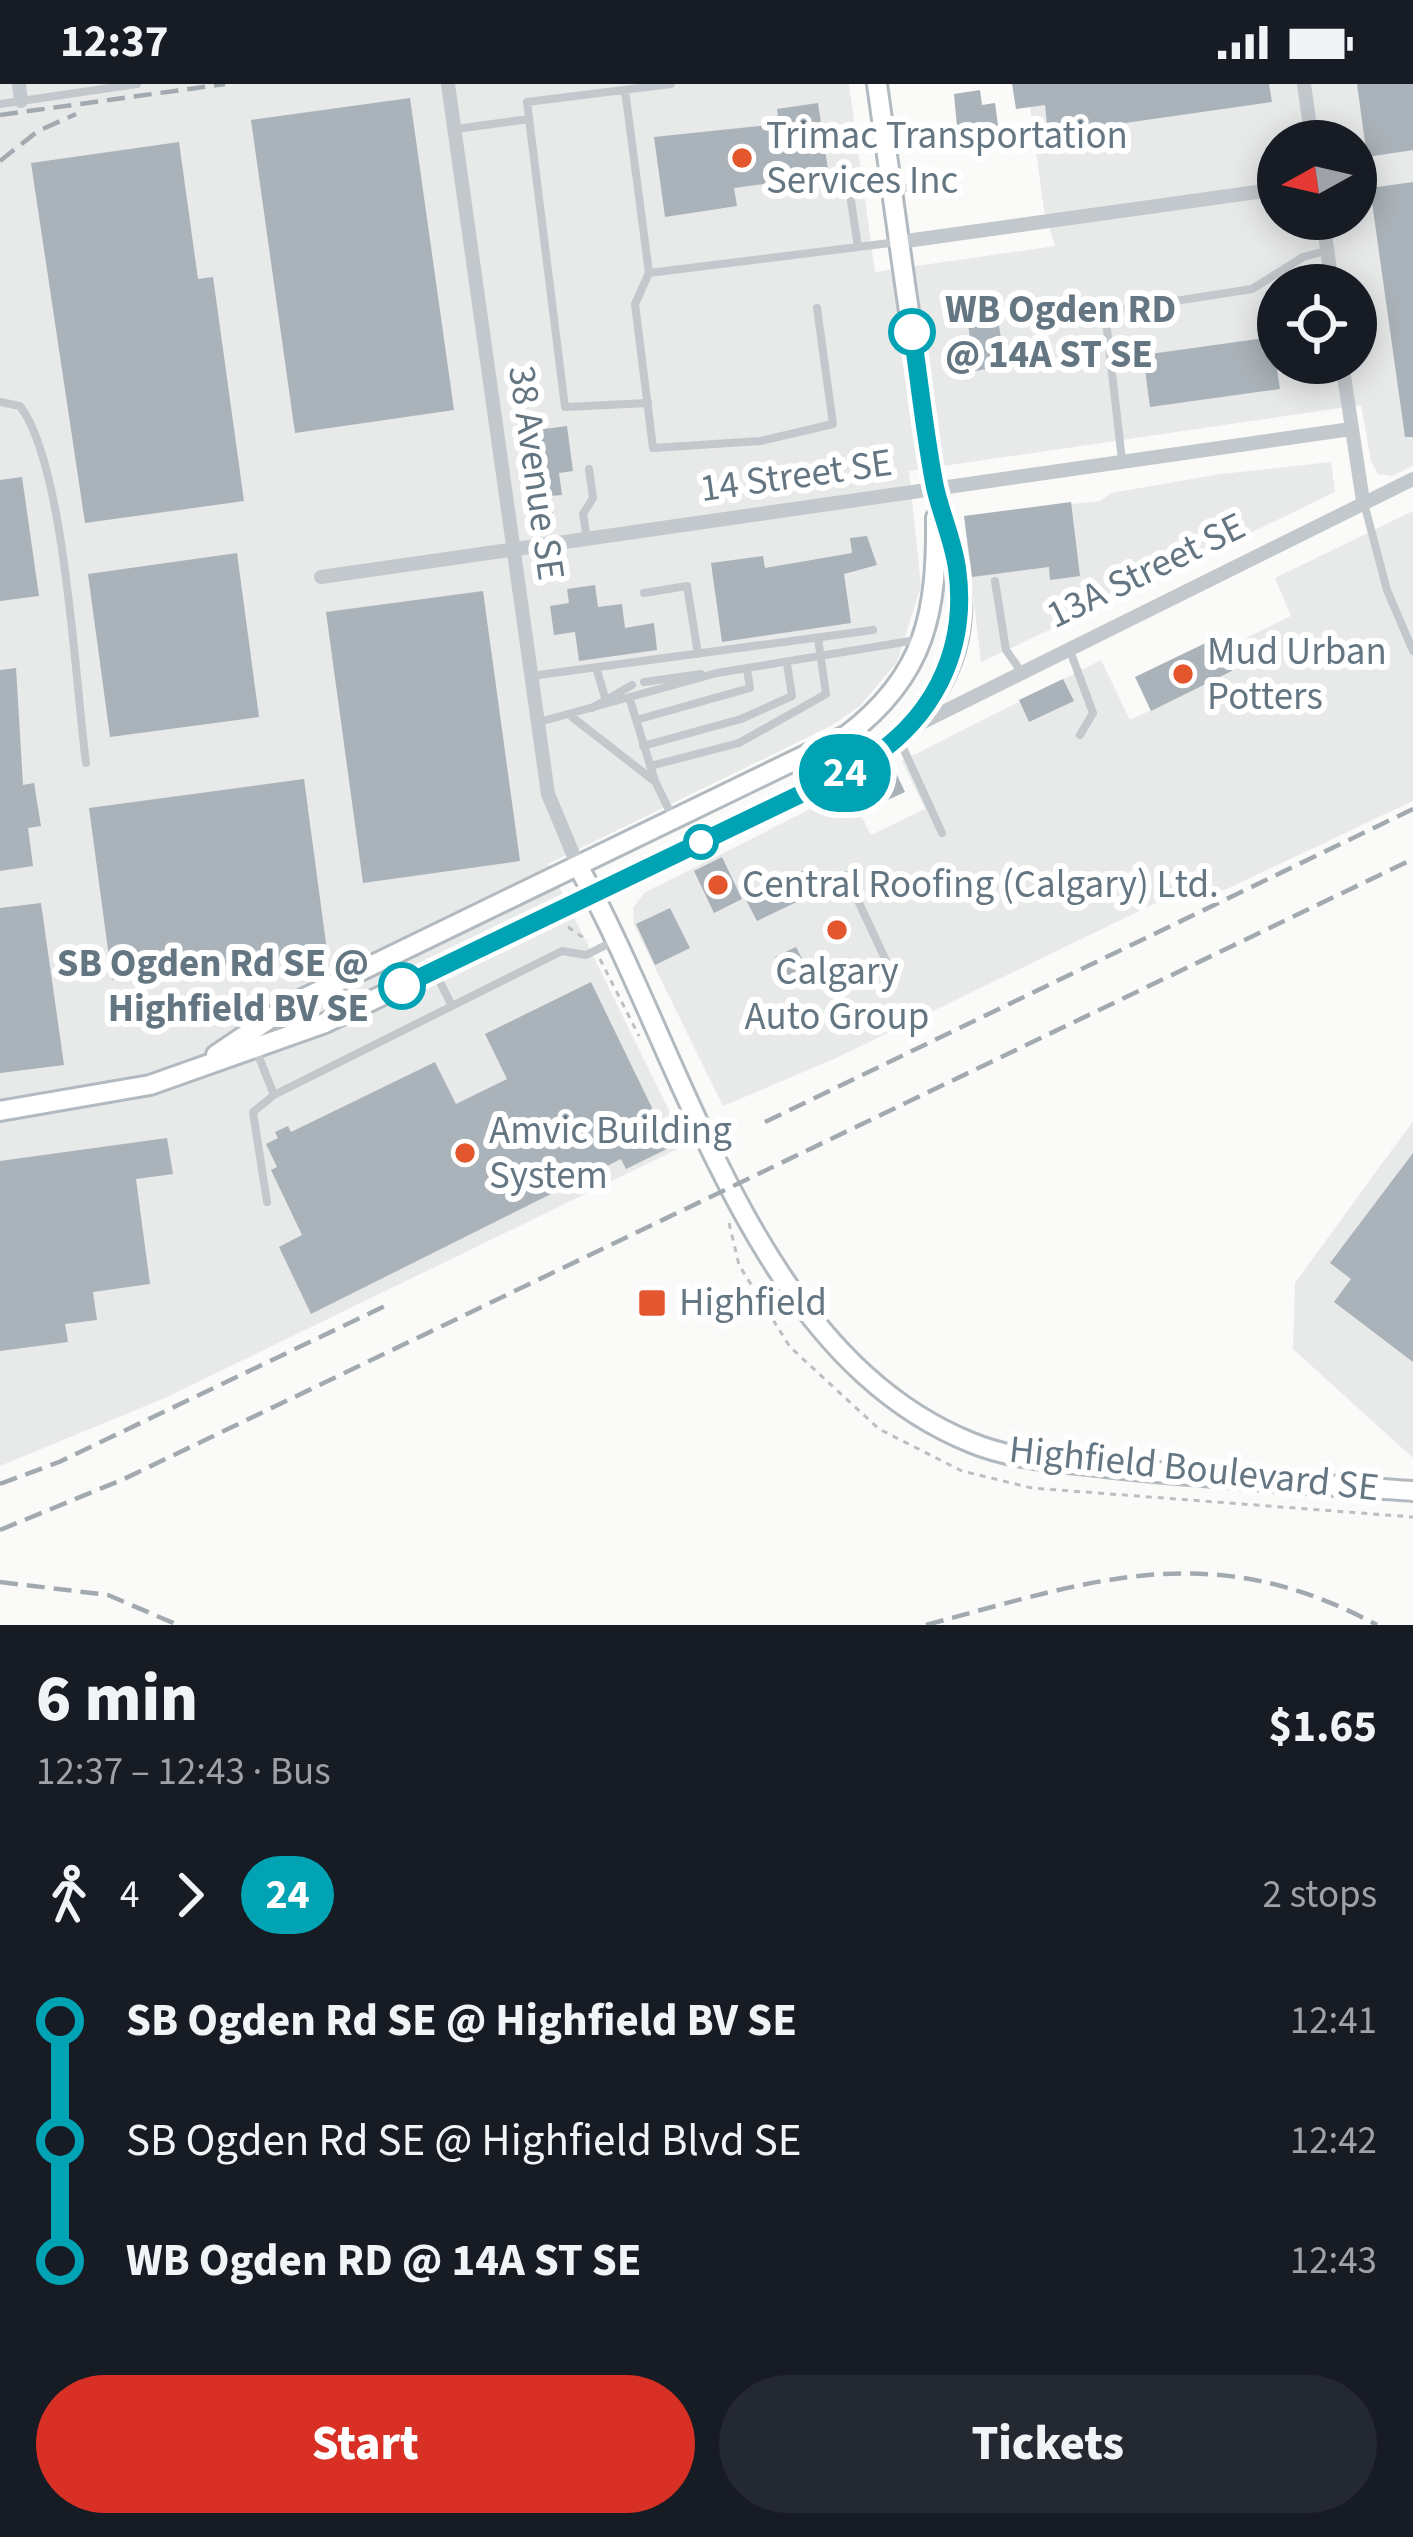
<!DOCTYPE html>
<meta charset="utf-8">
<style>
body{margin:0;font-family:"Source Sans 3",sans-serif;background:#242831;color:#f1f3f6;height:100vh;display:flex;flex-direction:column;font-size:45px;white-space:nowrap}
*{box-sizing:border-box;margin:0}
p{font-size:39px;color:#9ea1a6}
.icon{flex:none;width:66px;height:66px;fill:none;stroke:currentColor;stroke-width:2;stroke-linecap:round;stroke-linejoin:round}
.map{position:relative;height:1541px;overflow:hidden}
.side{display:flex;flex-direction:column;background:#171b24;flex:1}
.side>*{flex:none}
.badge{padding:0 24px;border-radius:39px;font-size:42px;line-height:78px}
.needle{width:78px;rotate:262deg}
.fabs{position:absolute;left:1257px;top:36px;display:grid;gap:24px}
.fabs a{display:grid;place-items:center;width:120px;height:120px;border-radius:50%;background:#171b24;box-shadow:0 6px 30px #0003;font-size:60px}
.map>.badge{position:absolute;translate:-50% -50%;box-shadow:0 0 0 6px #fff}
.legs{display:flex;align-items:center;gap:18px;height:132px;padding:0 36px;font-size:39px}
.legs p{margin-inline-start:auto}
.headline{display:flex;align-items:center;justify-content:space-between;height:204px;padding:0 36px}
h1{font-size:66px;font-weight:800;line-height:90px}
.button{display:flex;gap:24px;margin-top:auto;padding:24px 36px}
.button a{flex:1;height:138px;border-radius:72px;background:#d93025;color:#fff;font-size:48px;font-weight:800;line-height:138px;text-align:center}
.button a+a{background:#242831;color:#f1f3f6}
ul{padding:0 36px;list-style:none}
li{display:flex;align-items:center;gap:42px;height:120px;font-size:45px}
li i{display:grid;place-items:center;width:18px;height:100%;margin:0 15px;background:currentColor}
li i::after{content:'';width:30px;height:30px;margin:-15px;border:9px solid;border-radius:50%;background:#171b24}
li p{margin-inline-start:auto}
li:first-child i{background:linear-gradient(#0000 50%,currentColor 0)}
li:last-child i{background:linear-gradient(currentColor 50%,#0000 0)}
.status{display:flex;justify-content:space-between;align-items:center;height:84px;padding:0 60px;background:#171b24;direction:ltr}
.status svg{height:33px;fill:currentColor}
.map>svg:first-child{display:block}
.built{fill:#e8e9e9;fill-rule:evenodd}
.building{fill:#aab3b9}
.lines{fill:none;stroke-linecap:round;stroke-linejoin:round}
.secondary-casing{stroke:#b3babf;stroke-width:24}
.path{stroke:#bbbfc2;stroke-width:3;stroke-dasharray:6 6;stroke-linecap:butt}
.lane{stroke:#c3c8cc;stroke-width:8}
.street{stroke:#c3c8cc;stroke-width:14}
.secondary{stroke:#fff;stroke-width:18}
.rail{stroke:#a2aab0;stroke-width:4.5;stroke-dasharray:18 9;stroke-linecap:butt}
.line-1-casing{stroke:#fff;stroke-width:27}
.line-1{stroke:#00a3b4;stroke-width:18}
.poi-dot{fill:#e4572e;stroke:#fff;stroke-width:4.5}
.stop-1-dot{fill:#fff;stroke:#00a3b4;stroke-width:6}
.labels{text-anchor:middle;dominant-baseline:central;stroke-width:12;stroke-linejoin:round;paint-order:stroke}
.poi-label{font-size:39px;fill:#657683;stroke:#fff;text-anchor:start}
.stop-label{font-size:39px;font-weight:bold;fill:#657683;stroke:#fff;text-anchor:start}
.street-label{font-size:39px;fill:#657683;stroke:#fff}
</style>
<div class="status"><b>12:37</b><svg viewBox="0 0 49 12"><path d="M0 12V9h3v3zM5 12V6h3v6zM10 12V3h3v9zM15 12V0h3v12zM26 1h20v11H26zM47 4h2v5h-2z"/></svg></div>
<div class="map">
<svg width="1413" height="1541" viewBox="0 0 1413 1541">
<rect width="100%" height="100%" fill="#fafaf8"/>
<path class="built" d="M0,0H849L875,188L1055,162L1044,126L1027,0H1413V382L1392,392L1378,390L1371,377L1361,321L909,387L921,502L897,578L860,622L831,642L548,780L686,1061L165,1314L0,1382ZM1278,57H1356V135H1278ZM1278,201H1356V279H1278Z
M1331,378L1335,408L1089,527L1085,519L1075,521V534L981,578L964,432L1100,417L1111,409L1221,390Z
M1413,427V717L1214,811L1205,795L834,975L723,1022L634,841L633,824L644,809L848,706L871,751L925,725L902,677L1101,576L1130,636L1231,588L1222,566L1291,532L1275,494Z
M1413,1037V1374L1293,1265L1295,1199Z"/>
<path class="building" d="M1012,0H1269L1272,18L1048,50L1045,21L1016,25Z
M1357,0H1413V66L1367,73Z
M980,6L982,21L995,19L1000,56L959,65L954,10Z
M410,14L454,326L295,349L251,36Z
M818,19L830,99L803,102L801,95L734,104L737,122L665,133L654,53L779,40L777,25Z
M179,58L198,195L213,193L244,417L85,439L31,79Z
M1413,98V353H1405L1370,104Z
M994,207L1005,282L975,287L967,234L946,237L943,215Z
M1272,253L1280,305L1150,323L1143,271Z
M567,342L573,387L559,389L562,411L550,412L554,436L535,439L522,348Z
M22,393L39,512L0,517V396Z
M1071,418L1080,492L1050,496L1049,483L972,493L964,432Z
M867,452L877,481L844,490L851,539L722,558L711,479L763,472L765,484L852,469L850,454Z
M237,469L259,633L110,653L88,490Z
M595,501L598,523L622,520L625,544L654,539L657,566L579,577L575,548L554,551L550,522L569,519L567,505Z
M483,507L520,777L363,799L326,528Z
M1216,554L1232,587L1151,627L1135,593Z
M16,584L23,701L34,699L41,742L28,744L33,782L0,787V586Z
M1063,595L1074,617L1029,638L1019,616Z
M896,689L905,708L881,719L872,700Z
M304,695L327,867L112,896L89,724Z
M722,773L742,815L714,829L694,787Z
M811,783L822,806L757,837L745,814Z
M41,819L64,981L0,989V824Z
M670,824L690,864L655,881L636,840Z
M796,863L807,884L786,895L775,873Z
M591,898L671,1063L626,1085L621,1075L311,1230L279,1163L302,1151L271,1086L277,1083L266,1060L278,1054L275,1048L288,1042L291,1048L435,978L456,1020L507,995L485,950Z
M167,1054L173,1090L136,1095L150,1200L93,1208L97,1236L65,1240L68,1258L0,1267V1077Z
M1413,1069V1278L1334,1218L1351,1195L1330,1179Z"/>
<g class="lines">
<defs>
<path id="secondary" d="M578,782C685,972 752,1271 972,1359C1013,1376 1062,1378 1105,1383C1208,1394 1311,1400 1413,1407
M216,971L290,921L847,651C926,591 937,528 936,434
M0,1027L150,1001L325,939L857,683C912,651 957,598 961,531C964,485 942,442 935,398C913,266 896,133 877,0"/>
</defs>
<use href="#secondary" class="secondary-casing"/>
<path class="path" d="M568,843L588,857
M600,875L639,952
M729,1139L739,1181L790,1263L879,1345L962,1387L1032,1404L1413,1433"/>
<path class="lane" d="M625,6L649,189L635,220L653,364L760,357L833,340L817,224
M0,20L137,0
M456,45L529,35
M893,106L941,99
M851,117L858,163
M649,189L898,158
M0,318L20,322C65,381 75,596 86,679
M648,319L565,323L527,18L671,0
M1122,376L1105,228L1252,205L1303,173L1326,167
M1364,419L1387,506L1413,567
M587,455L583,430L593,414L589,385
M995,497L1006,566L1020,586
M644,509L687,502L698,570
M1069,564L1093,629L1080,651
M596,583L606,617
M531,592L873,546
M644,598L701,590
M630,616L655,697L673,734
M592,624L632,601
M572,633L653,696
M636,636L750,604L747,585
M539,638L717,589L916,556
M899,655L942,749
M643,662L741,635L792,612L787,580
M650,682L739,659L826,610L818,554
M846,791L888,881
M435,888L452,922
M257,968L274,1011
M267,1118L253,1028L274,1011L562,867L586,871L614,857"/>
<path class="street" d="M19,0L21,17
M448,0L548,710L578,782
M1304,0L1312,57
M1323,135L1332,201
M899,158L1278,105
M1342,279L1363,417
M321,493L1351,345
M911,644L1413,395"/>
<use href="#secondary" class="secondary"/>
<path class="rail" d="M0,31L225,0
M0,77L38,47L76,30
M765,1038L1413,725
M0,1400L59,1378L385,1222
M0,1446L124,1395L1413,775
M0,1498L108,1511L178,1541
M926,1541C1093,1496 1212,1452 1377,1541"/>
</g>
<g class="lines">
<defs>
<path id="line-1" d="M402,902L857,683C931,640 969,569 957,484C953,456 941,430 935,403C925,353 920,300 912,248"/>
</defs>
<use href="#line-1" class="line-1-casing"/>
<use href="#line-1" class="line-1"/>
</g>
<g class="poi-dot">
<circle cx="742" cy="74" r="12"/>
<circle cx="1183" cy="590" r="12"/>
<circle cx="718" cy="801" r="12"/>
<circle cx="837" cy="846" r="12"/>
<circle cx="465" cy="1069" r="12"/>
<rect x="637" y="1204" width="30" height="30" rx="6"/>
</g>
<g class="stop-1-dot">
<circle cx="912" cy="248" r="21"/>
<circle cx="701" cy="758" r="15"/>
<circle cx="402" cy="902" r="21"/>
</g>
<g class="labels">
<g class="poi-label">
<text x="766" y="52">Trimac Transportation<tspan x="766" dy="45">Services Inc</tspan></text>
<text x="1207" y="568">Mud Urban<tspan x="1207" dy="45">Potters</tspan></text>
<text x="742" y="801">Central Roofing (Calgary) Ltd.</text>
<text x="837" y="888" text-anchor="middle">Calgary<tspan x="837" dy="45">Auto Group</tspan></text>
<text x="489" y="1047">Amvic Building<tspan x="489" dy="45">System</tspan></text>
<text x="679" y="1219">Highfield</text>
</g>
<g class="stop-label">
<text x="945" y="226">WB Ogden RD<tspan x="945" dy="45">@ 14A ST SE</tspan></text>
<text x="369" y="880" text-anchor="end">SB Ogden Rd SE @<tspan x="369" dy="45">Highfield BV SE</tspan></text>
</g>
<g class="street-label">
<text transform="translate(536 389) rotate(82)">38 Avenue SE</text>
<text transform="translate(796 392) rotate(-8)">14 Street SE</text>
<text transform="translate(1146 487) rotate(-26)">13A Street SE</text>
<text transform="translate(1194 1385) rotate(6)">Highfield Boulevard SE</text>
</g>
</g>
</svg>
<div class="fabs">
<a><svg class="needle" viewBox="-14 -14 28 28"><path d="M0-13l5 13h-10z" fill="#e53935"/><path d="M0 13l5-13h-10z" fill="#9ea1a6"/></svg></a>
<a><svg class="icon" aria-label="locate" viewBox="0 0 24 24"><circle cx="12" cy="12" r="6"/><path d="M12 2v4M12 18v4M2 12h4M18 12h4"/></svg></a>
</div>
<b class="badge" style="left:845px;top:689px;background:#00a3b4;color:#fff">24</b>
</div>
<section class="side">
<div class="headline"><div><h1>6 min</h1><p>12:37 – 12:43 · Bus</p></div><b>$1.65</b></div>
<div class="legs"><svg class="icon" aria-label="walk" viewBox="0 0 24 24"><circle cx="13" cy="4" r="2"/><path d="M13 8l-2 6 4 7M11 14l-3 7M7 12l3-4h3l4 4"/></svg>4<svg class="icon" aria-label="forward" viewBox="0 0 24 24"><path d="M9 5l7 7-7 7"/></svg><b class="badge" style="background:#00a3b4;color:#fff">24</b><p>2 stops</p></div>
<ul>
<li><i style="color:#00a3b4"></i><b>SB Ogden Rd SE @ Highfield BV SE</b><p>12:41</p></li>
<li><i style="color:#00a3b4"></i><span>SB Ogden Rd SE @ Highfield Blvd SE</span><p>12:42</p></li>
<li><i style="color:#00a3b4"></i><b>WB Ogden RD @ 14A ST SE</b><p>12:43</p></li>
</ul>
<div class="button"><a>Start</a><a>Tickets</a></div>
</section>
